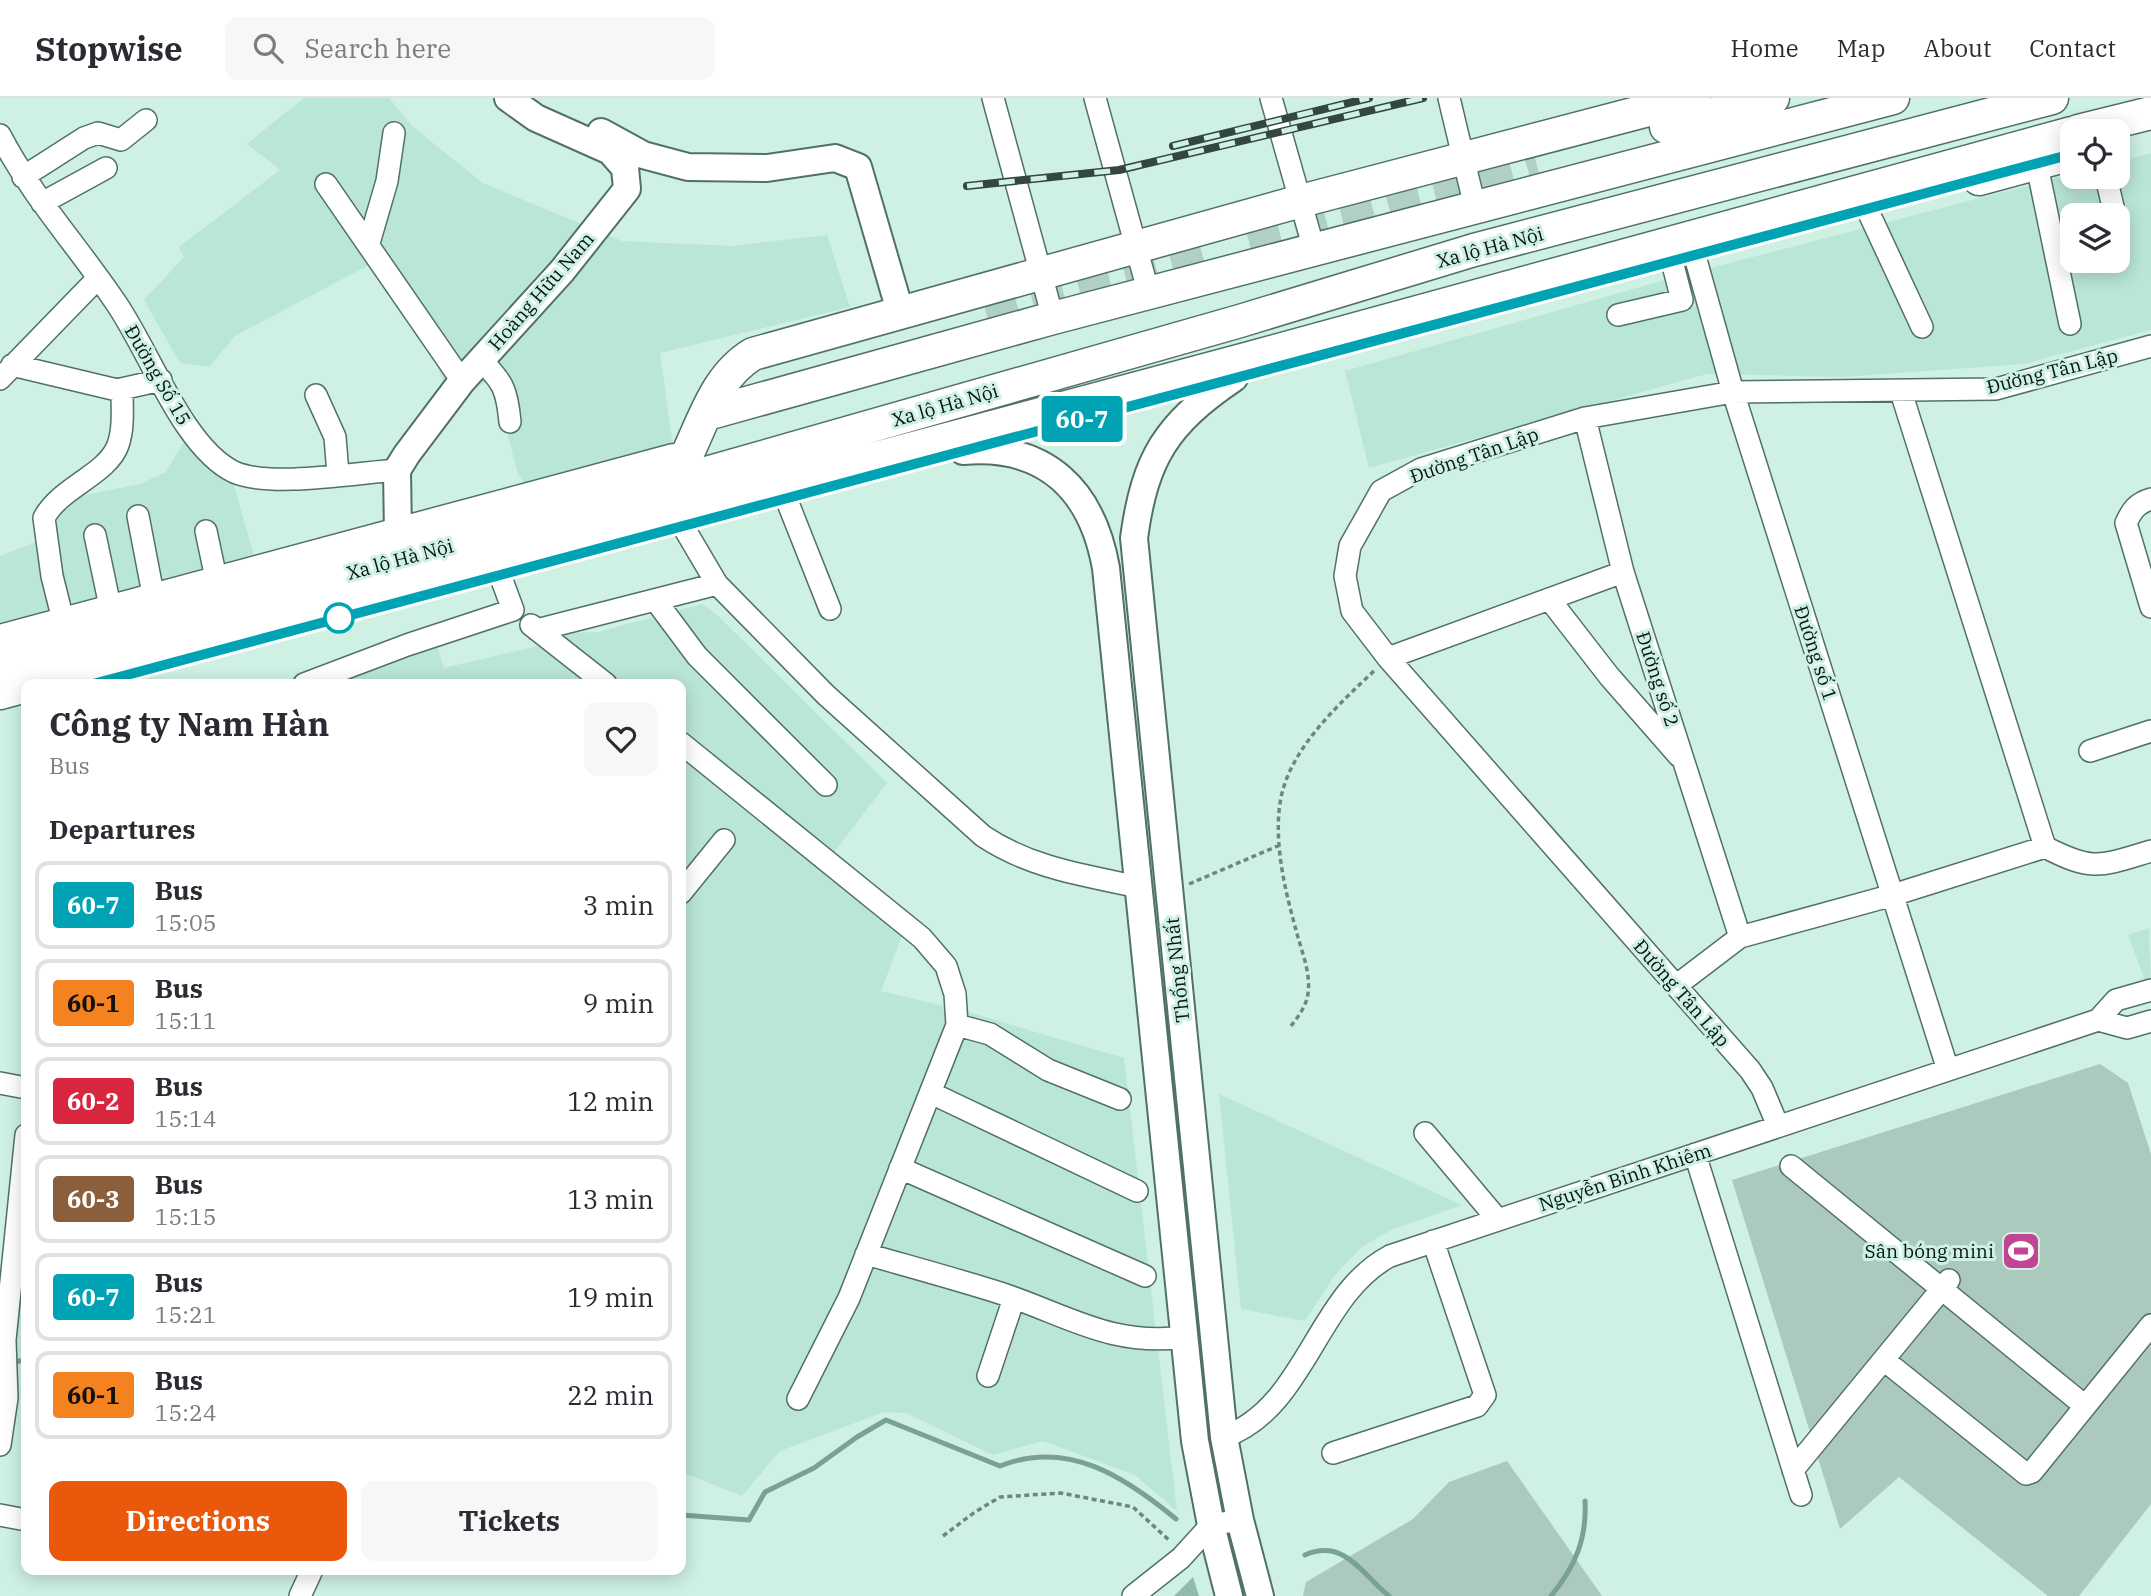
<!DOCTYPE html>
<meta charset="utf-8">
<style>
body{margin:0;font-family:"IBM Plex Serif",serif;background:#f7f7f7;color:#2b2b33;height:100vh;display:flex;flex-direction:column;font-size:26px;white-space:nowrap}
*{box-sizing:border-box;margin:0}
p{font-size:23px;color:#7c7c81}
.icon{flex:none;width:38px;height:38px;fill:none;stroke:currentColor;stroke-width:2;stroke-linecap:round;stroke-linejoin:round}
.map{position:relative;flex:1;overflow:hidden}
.sheet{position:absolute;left:21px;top:581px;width:665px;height:896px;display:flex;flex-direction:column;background:#fff;border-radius:14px;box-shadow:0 4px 18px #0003}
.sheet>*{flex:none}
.badge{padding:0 14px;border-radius:5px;font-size:24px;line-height:46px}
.fabs{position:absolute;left:2060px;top:21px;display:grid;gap:14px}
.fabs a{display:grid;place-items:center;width:70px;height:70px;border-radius:14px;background:#fff;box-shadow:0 4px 18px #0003;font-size:35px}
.map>.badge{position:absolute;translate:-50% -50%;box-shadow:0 0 0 4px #fff}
h2{padding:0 28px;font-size:26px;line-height:63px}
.round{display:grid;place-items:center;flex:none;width:74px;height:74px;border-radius:14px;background:#f7f7f7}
.summary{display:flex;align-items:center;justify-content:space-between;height:119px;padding:0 28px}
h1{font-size:33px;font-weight:700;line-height:52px}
.action{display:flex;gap:14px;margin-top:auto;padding:14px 28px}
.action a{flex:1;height:80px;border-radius:14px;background:#ea580c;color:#fff;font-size:28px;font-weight:700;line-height:80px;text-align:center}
.action a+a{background:#f7f7f7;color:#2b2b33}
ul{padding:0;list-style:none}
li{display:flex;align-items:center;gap:21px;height:88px;margin:0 14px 10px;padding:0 14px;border:4px solid #e1e1e2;border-radius:14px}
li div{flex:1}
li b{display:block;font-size:26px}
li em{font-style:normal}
li .badge{min-width:77px;font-weight:700;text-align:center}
header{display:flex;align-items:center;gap:42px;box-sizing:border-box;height:98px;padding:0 35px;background:#fff;border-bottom:2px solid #e1e1e2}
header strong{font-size:33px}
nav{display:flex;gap:38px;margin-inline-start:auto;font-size:24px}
.search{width:490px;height:63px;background:#f7f7f7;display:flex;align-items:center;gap:18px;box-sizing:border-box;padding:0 24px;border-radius:14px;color:#7c7c81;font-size:26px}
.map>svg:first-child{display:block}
.built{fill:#bae6d7;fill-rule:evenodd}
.green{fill:#acc9be}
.forest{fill:#92bbad}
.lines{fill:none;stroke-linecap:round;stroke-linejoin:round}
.stream{stroke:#79a294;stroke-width:5}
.highway-tunnel{stroke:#b0d0c4;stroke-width:32;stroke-dasharray:32 16;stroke-linecap:butt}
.minor-casing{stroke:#517166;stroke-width:24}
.major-casing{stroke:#517166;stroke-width:30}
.highway-casing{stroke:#517166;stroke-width:35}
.path{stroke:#6e877e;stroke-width:3.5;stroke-dasharray:5 3.5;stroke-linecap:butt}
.minor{stroke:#fff;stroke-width:21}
.major{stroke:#fff;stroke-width:26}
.highway{stroke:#fff;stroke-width:32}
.rail-casing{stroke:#344640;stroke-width:8}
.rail{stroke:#cef1e4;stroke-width:5;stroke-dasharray:16;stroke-linecap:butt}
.line-casing{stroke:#fff;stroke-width:16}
.line{stroke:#00a3b4;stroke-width:10}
.stop-dot{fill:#fff;stroke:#00a3b4;stroke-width:3.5}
.labels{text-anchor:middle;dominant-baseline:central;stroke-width:6;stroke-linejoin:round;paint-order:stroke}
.street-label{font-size:19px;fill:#071410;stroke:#cef1e4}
.poi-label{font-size:19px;fill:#071410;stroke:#cef1e4;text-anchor:end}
</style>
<header>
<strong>Stopwise</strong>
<div class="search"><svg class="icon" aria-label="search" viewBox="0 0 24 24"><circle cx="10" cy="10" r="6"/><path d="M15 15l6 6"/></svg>Search here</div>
<nav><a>Home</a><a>Map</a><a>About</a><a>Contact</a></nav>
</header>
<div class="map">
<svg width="2151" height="1498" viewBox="0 0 2151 1498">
<rect width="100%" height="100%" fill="#cef1e4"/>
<path class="built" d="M304,0H389L412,28L483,85L622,143L731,148L827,137L850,209L660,255L674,355L528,391L518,376L497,296L487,283L452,307L429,247L369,167L235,238L209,269L180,265L144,202L184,159L179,149L280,72L247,46Z
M2151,55V232L2024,266L1843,279L1707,276L1369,370L1345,273L1668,181L2072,76V79H2118V64ZM2072,117H2118V163H2072Z
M186,340L232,381L257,468L0,534V458L39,443L36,407L140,386L166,374Z
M702,506L717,517L887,685L829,761L681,647V586H602L543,536L598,534Z
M436,545L444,570L538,548L587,586H317Z
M681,661L902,838L881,893L961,912L1124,960L1177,1413L1135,1377L1043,1343L993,1357L906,1315L884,1314L780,1353L742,1398L681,1374Z
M2149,830L2151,885H2146L2128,837Z
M1219,996L1462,1107L1391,1132L1362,1149L1335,1177L1305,1223L1241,1211Z"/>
<path class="green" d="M2100,966L2128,985L2151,1056V1406L2079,1498H2048L1899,1379L1840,1431L1732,1082Z
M1507,1363L1602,1498H1303L1306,1484L1413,1421L1449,1384Z"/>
<path class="forest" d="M1193,1479L1199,1498H1174Z"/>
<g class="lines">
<path class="stream" d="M12,1264L26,1262
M681,1417L749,1422L765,1394L814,1370L857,1339L886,1322L1000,1368C1068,1341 1125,1379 1176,1421
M1305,1457C1344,1440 1361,1475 1389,1498
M1551,1498C1575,1469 1587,1441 1585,1403"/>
<path class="highway-tunnel" d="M1248,140L1536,64
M985,211L1203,152"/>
<defs>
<path id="minor" d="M993,0L1053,220
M1095,0L1149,196
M1271,0L1314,151
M1449,0L1475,109
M0,37C31,97 76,146 114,202C148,249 182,349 234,374C270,390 355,375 397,372
M2034,53L2070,226
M23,79L84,40L98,35L121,42L146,22
M2106,79L2115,117
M326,86L462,283
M42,105L106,70
M1867,111L1922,229
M1689,137L1733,294L1948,972
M369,145L387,83L394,35
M1618,217L1682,202L1667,144
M480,261C503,284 507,291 510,324
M12,267L117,292L161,282
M0,281L98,180
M1901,294L2045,749
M316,297L335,339L338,376
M1585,320L1623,474L1740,839
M780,385L830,511
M2151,401C2137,405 2132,412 2126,425L2151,509
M674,413L717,486L826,597L983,738C1031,770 1083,777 1139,789
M138,418L154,501
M206,433L217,485
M95,437L111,513
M500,477L513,512
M1550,502L1609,578L1679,658
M656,503L697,558L826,687
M64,526L52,478L44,420C60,389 107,377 118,347C124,330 122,310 122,292
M531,527L606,586
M537,532L717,486
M1388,560L1623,474
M304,586L407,547L513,512
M681,645L922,840L946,868L955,896L957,927L849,1200L798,1301
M2090,653L2151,633
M681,795L724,742
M1677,887L1740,839L1893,797L2045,749C2093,774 2101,768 2151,753
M2098,922L2127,930L2151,923
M957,927L990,936L1048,972L1120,1001
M0,985L26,990
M931,995L1137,1093
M1778,1028L1762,990L1750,972L1388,560L1352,513L1345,478L1350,448L1381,393L1421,371L1585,320L1733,294L1996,291L2151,248
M1425,1035L1498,1122
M1695,1056L1801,1397
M1791,1068L2085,1308
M900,1070L1145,1178
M866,1156C911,1169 956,1181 1000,1195C1067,1217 1111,1249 1185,1239
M1884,1262L2026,1376L2032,1374L2151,1227
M988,1278L1014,1200
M1224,1339C1306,1310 1316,1197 1390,1158L2098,922L2116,902L2151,892
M0,1347L7,1300L5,1242L26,1037
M1333,1355L1477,1308L1485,1297L1433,1143
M1793,1372L1949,1182
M0,1417L26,1422
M300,1498L312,1472
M1133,1498L1181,1460L1211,1427L1240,1422"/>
<path id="major" d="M601,34L643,57L688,69L767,70L835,60L858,69L900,213
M1234,280C1166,326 1145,360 1134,440L1224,1339L1240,1422L1260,1498
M963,353C1046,346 1092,392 1106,470L1195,1343L1211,1427L1229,1498
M398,436L397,372L407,356L462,283L562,173L627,91L625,70L610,53L536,20L508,0"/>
<path id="highway" d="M1666,29L1773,0
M2078,33L2151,15
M1979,81L2072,56
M707,316L1053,220L1893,0
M686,359C704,322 716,278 753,256L1301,103L1694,0
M0,543L674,362
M0,569L689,380L1240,223L1474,152L2052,0
M32,586L1246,261L2072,35
M0,595L26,588"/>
</defs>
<use href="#minor" class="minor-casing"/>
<use href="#major" class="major-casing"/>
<use href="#highway" class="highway-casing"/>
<path class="path" d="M1189,786L1280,747
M1291,928C1298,919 1307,907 1308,895C1311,874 1301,852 1296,832C1285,792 1274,747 1280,705C1288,652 1338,607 1375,572
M943,1438L975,1414L1000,1399L1061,1395L1133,1409L1170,1443"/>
<use href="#minor" class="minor"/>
<use href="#major" class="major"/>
<use href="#highway" class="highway"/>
<defs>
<path id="rail" d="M1173,48L1369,0
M967,88L1119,72L1423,0"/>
</defs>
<use href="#rail" class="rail-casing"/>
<use href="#rail" class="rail"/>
</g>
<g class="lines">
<defs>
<path id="line" d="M93,586L2072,56"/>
</defs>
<use href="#line" class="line-casing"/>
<use href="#line" class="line"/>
</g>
<defs>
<symbol id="stadium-square" viewBox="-11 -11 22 22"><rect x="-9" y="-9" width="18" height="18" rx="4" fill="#c24594" stroke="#cef1e4"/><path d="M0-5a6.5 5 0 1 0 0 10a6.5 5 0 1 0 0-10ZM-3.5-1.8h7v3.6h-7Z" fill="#fff"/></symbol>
</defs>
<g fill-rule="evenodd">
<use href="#stadium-square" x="1999" y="1131" width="44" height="44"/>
</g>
<circle class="stop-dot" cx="339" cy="520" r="14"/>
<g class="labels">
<g class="street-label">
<text transform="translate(1490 149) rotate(-15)">Xa lộ Hà Nội</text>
<text transform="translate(541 193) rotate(-49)">Hoàng Hữu Nam</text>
<text transform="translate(2052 273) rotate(-14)">Đường Tân Lập</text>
<text transform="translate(158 277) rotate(60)">Đường Số 15</text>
<text transform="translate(945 307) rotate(-16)">Xa lộ Hà Nội</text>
<text transform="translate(1474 357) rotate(-19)">Đường Tân Lập</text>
<text transform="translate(400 461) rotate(-15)">Xa lộ Hà Nội</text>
<text transform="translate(1816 555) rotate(72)">Đường số 1</text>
<text transform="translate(1658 581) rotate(72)">Đường số 2</text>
<text transform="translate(1177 872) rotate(-96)">Thống Nhất</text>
<text transform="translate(1682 895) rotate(49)">Đường Tân Lập</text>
<text transform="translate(1625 1079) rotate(-18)">Nguyễn Bỉnh Khiêm</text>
</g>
<g class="poi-label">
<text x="1994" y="1153">Sân bóng mini</text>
</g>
</g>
</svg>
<div class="fabs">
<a><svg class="icon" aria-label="locate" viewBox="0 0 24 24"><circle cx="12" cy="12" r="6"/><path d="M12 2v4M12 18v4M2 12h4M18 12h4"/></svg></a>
<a><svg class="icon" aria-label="layers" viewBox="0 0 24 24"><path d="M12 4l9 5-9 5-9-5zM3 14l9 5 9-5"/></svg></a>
</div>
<b class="badge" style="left:1082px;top:321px;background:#00a3b4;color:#fff">60-7</b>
<section class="sheet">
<div class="summary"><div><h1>Công ty Nam Hàn</h1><p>Bus</p></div><a class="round"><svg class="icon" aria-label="heart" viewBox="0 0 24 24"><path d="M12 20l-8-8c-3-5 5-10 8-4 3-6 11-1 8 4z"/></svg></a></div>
<h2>Departures</h2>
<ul>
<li><span class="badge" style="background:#00a3b4;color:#fff">60-7</span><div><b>Bus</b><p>15:05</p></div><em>3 min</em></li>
<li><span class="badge" style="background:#f58220;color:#111">60-1</span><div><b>Bus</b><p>15:11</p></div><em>9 min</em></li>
<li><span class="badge" style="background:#d7263d;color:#fff">60-2</span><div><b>Bus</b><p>15:14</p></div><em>12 min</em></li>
<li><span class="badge" style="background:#8b5e3c;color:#fff">60-3</span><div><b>Bus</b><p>15:15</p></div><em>13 min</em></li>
<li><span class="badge" style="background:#00a3b4;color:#fff">60-7</span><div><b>Bus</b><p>15:21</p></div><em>19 min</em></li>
<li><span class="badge" style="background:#f58220;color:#111">60-1</span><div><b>Bus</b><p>15:24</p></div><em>22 min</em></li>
</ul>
<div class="action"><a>Directions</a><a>Tickets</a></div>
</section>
</div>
